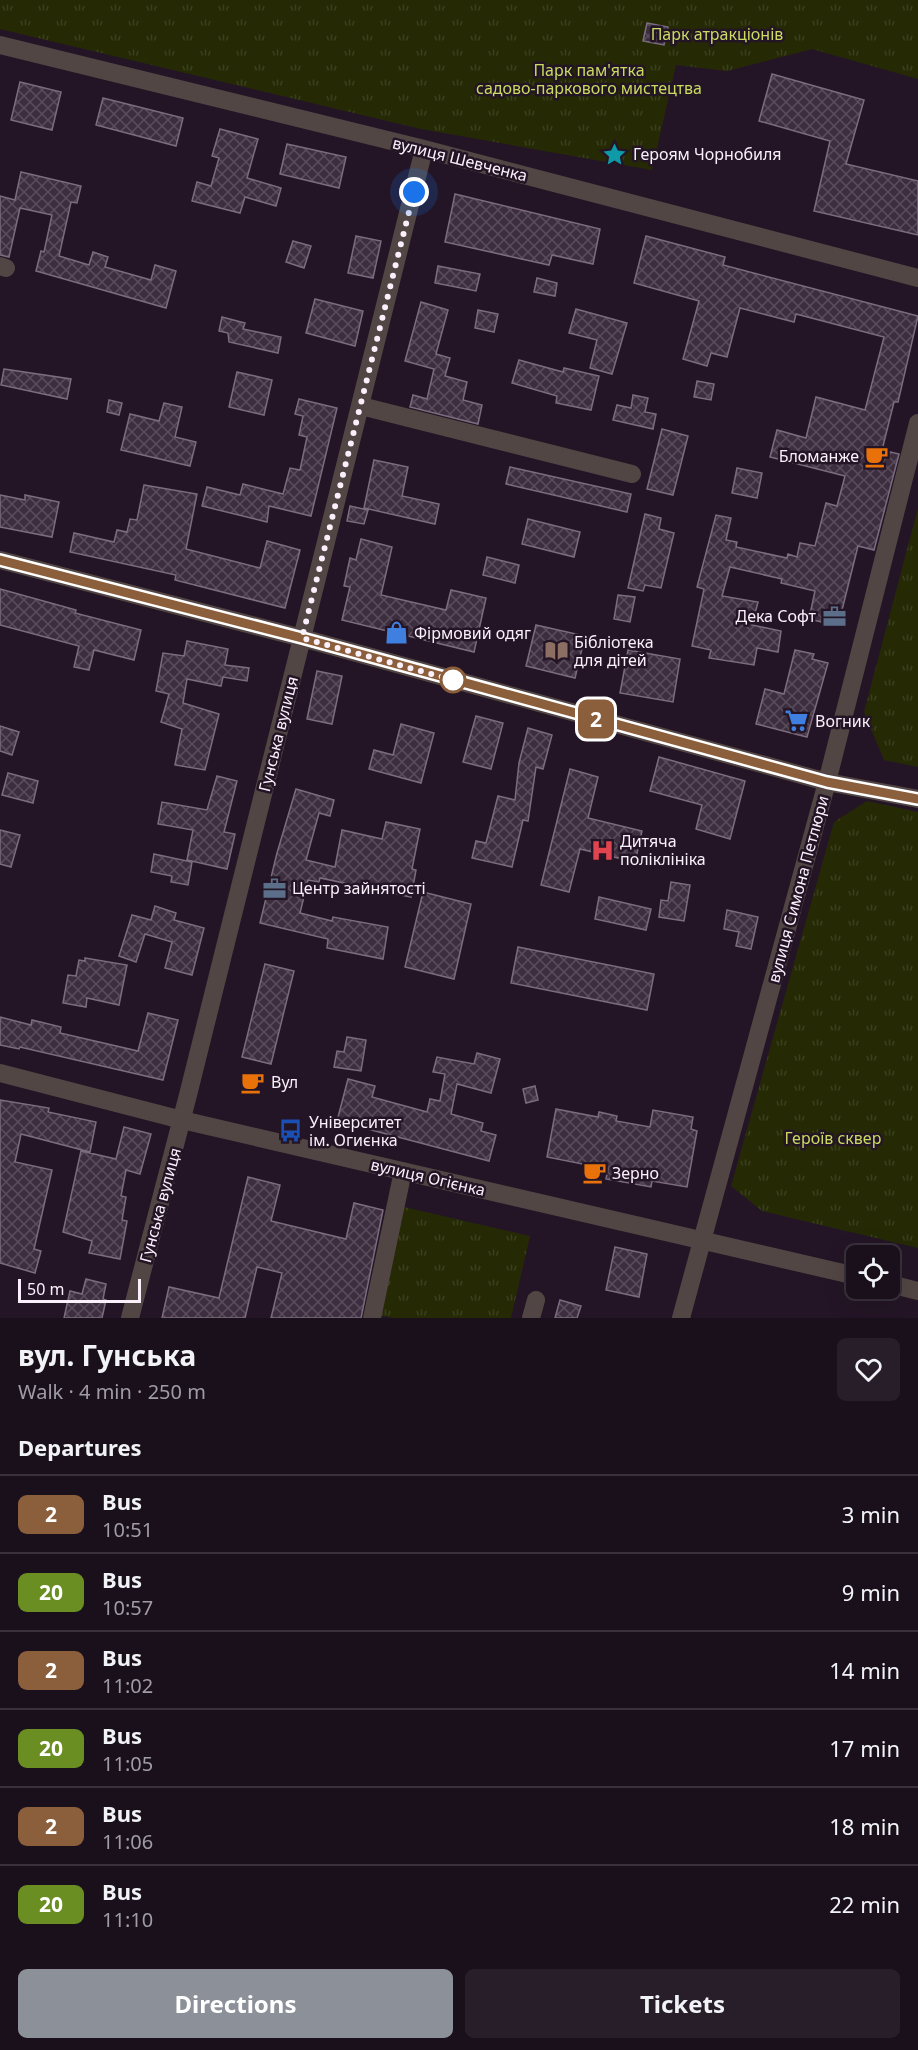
<!DOCTYPE html>
<meta charset="utf-8">
<style>
body{margin:0;font-family:"Noto Sans",sans-serif;background:#271e29;color:#f1f3f6;height:100vh;display:flex;flex-direction:column;font-size:22px;white-space:nowrap}
*{box-sizing:border-box;margin:0}
p{font-size:20px;color:#9f9da3}
.icon{flex:none;width:33px;height:33px;fill:none;stroke:currentColor;stroke-width:2;stroke-linecap:round;stroke-linejoin:round}
.map{position:relative;height:1318px;overflow:hidden}
.sheet{display:flex;flex-direction:column;background:#1a101c;flex:1}
.sheet>*{flex:none}
.badge{padding:0 12px;border-radius:9px;font-size:21px;line-height:39px}
.tools{position:absolute;left:846px;top:1245px;display:grid;gap:12px}
.tools a{display:grid;place-items:center;width:54px;height:54px;border-radius:9px;background:#1a101c;box-shadow:0 6px 24px #0002,0 0 0 2px #38303b;font-size:30px}
.scale{position:absolute;left:18px;bottom:15px;width:123px;box-sizing:border-box;padding-left:6px;border:3px solid #faf0fb;border-top:0;font-size:16px;line-height:21px;white-space:nowrap;color:#faf0fb;-webkit-text-stroke:4px #231525;paint-order:stroke}
.you{position:absolute;width:30px;height:30px;margin:-15px;border:4px solid #fff;border-radius:50%;background:#1a73e8;box-shadow:0 0 0 9px #1a73e833}
.map>.badge{position:absolute;translate:-50% -50%;box-shadow:0 0 0 3px #fff}
h2{padding:0 18px;font-size:22px;line-height:54px}
.round{display:grid;place-items:center;flex:none;width:63px;height:63px;border-radius:9px;background:#271e29}
.head{display:flex;align-items:center;justify-content:space-between;height:102px;padding:0 18px}
h1{font-size:28px;font-weight:700;line-height:45px}
.action{display:flex;gap:12px;margin-top:auto;padding:12px 18px}
.action a{flex:1;height:69px;border-radius:9px;background:#8c9099;color:#fff;font-size:24px;font-weight:700;line-height:69px;text-align:center}
.action a+a{background:#271e29;color:#f1f3f6}
ul{padding:0;list-style:none}
li{display:flex;align-items:center;gap:18px;height:78px;padding:0 18px;border-top:2px solid #38303b}
li div{flex:1}
li b{display:block;font-size:22px}
li em{font-style:normal}
li .badge{min-width:66px;font-weight:700;text-align:center}
.map>svg:first-child{display:block}
.park{fill:url(#park-tufts)}
.building{fill:url(#building-cross-hatch);stroke:#7d6c7f;stroke-width:1.5}
.lines{fill:none;stroke-linecap:round;stroke-linejoin:round}
.minor{stroke:#524644;stroke-width:18}
.line-casing{stroke:#fff;stroke-width:14}
.line{stroke:#8b5e3c;stroke-width:9}
.walk{stroke:#faf0fb;stroke-width:6;stroke-dasharray:0 10.8}
.stop-dot{fill:#fff;stroke:#8b5e3c;stroke-width:3}
.labels{text-anchor:middle;dominant-baseline:central;stroke-width:5;stroke-linejoin:round;paint-order:stroke}
.park-label{font-size:16px;fill:#c9db60;stroke:#231525}
.poi-label{font-size:16px;fill:#faf0fb;stroke:#231525;text-anchor:start}
.street-label{font-size:16px;fill:#faf0fb;stroke:#231525}
</style>
<div class="map">
<svg width="918" height="1318" viewBox="0 0 918 1318">
<defs>
<pattern id="park-tufts" width="24" height="20" patternUnits="userSpaceOnUse" patternTransform="scale(1.5)"><rect width="24" height="20" fill="#252a05"/><path d="M3 7l-1-3M5 7V3M7 7l1-3M15 17l-1-3M17 17v-4M19 17l1-3" fill="none" stroke="#3b3f1e"/></pattern>
<pattern id="building-cross-hatch" width="8" height="8" patternUnits="userSpaceOnUse" patternTransform="scale(1.5)"><rect width="8" height="8" fill="#3d2e3f"/><path d="M0 0l8 8M0 8l8-8" fill="none" stroke="#5a4d5c"/></pattern>
</defs>
<rect width="100%" height="100%" fill="#231525"/>
<path class="park" d="M0,0H918V79L812,49L727,71L676,65L652,170L421,129L0,29Z
M918,508V767L884,760L864,712Z
M867,801L918,812V1248L762,1211L731,1186L834,822Z
M404,1207L530,1236L511,1318H393L379,1315Z"/>
<path class="building" d="M647,23L668,27L664,45L643,41Z
M772,74L864,100L846,164L918,181V235L814,211L830,141L759,121Z
M20,82L61,92L52,130L11,120Z
M103,98L183,118L176,146L96,125Z
M220,129L258,139L247,178L281,188L276,206L245,197L240,213L192,201L197,182L211,186L219,158L212,156Z
M287,144L346,157L339,188L280,174Z
M21,172L81,186L77,203L71,202L59,256L89,265L93,252L108,257L105,267L151,280L155,265L176,271L166,308L36,271L41,251L44,252L52,215L20,208L9,257L0,255V196L15,200Z
M455,194L600,229L593,264L552,255L549,265L445,242Z
M356,236L381,241L373,278L348,273Z
M646,236L725,257L723,265L918,316L898,402H894L882,450L899,454L874,550L858,546L838,626L809,619L815,591L781,583L782,579L730,567L722,596L758,602L752,625L781,631L778,652L757,648L754,665L709,658L711,650L692,646L704,589L697,587L716,515L731,518L726,540L737,542L736,547L787,558L788,554L797,557L800,543L815,546L826,503L837,506L845,476L770,457L777,430L806,438L816,397L865,410L884,337L796,314L794,322L740,308L727,357L711,353L707,366L683,359L699,301L634,283Z
M293,241L311,246L304,268L286,262Z
M438,266L480,274L476,291L435,283Z
M537,278L557,283L555,296L534,292Z
M315,299L363,311L355,346L306,333Z
M421,302L448,310L436,354L450,358L445,376L467,382L463,400L482,405L478,424L410,407L413,395L427,399L434,369L405,361Z
M576,309L627,323L612,374L590,368L597,340L569,333Z
M478,310L498,314L494,332L475,328Z
M222,317L245,323L243,329L281,337L278,353L229,342L228,333L219,331Z
M519,360L563,372L564,368L599,376L591,410L556,403L557,396L512,383Z
M4,369L71,379L67,399L1,385Z
M237,372L272,380L264,415L229,407Z
M697,381L714,384L711,400L694,397Z
M633,395L648,398L645,412L656,414L653,429L613,420L617,405L631,408Z
M299,399L337,408L311,516L269,506L267,522L202,506L207,487L240,495L243,484L283,494L290,468L300,470L307,437L299,435L303,416L295,414Z
M109,400L122,403L119,415L107,412Z
M164,403L182,407L175,437L196,442L190,466L121,450L130,414L159,421Z
M662,429L688,436L673,495L647,489Z
M374,460L408,467L402,496L439,504L435,524L364,508Z
M510,467L631,494L627,512L506,484Z
M737,468L762,473L757,498L732,493Z
M144,485L197,494L186,549L260,568L267,541L300,550L285,608L175,580L176,575L70,552L74,533L114,542L117,530L127,532L130,519L137,520Z
M0,495L25,500V495L59,502L52,537L0,527Z
M350,506L368,510L364,524L347,521Z
M645,514L661,518L659,529L674,533L661,588L645,585L643,591L628,588Z
M528,519L580,532L574,557L522,544Z
M361,539L392,547L381,595L446,610L451,590L486,598L474,652L342,620L350,587L344,586L350,558L356,560Z
M487,557L519,565L515,583L483,575Z
M0,589L76,610L75,613L141,630L134,660L94,650L89,670L74,667L79,646L0,625Z
M618,595L635,597L630,622L614,619Z
M536,625L585,636L575,678L526,666Z
M187,641L228,649L225,665L249,668L247,681L223,677L221,686L187,679L183,703L219,714L205,770L175,765L182,729L161,722L169,694L156,691L163,653L184,656Z
M628,650L680,659L673,702L620,693Z
M795,650L814,654L812,659L828,663L807,737L756,724L765,689L784,694Z
M317,671L342,676L332,724L307,719Z
M476,716L503,723L491,769L463,762Z
M401,724L434,733L421,783L369,769L374,750L393,755Z
M0,726L19,732L12,755L0,751Z
M528,728L552,735L543,769L536,767L528,821L523,820L512,867L472,858L476,841L486,843L498,796L515,800L519,763Z
M659,757L745,781L730,839L696,829L702,805L650,791Z
M570,769L598,777L588,818L642,831L635,862L580,849L569,892L541,885Z
M8,773L38,781L33,803L2,795Z
M217,776L237,781L224,832L235,834L227,869L187,860L193,830L158,824L162,802L207,810Z
M296,789L334,800L330,816L319,813L306,860L335,867L342,830L382,839L386,822L420,829L412,869L416,870L411,897L320,878L319,882L308,880L300,913L332,921L333,917L388,927L383,959L327,948L328,939L260,923L277,853Z
M0,830L20,835L11,867L0,864Z
M154,854L192,862L188,885L171,882L172,876L151,872Z
M671,882L690,885L684,921L659,917L661,900L668,901Z
M423,892L471,904L454,979L405,967Z
M599,897L651,909L646,930L595,919Z
M155,906L176,913L174,920L204,928L192,975L165,968L172,942L145,934L136,962L119,956L132,915L151,920Z
M727,910L758,917L751,949L736,946L739,932L724,929Z
M518,947L654,974L647,1010L511,983Z
M85,958L127,965L119,1005L87,998L86,1007L63,1003L68,975L76,976L79,960L85,961Z
M265,964L294,971L271,1064L242,1057Z
M148,1013L178,1020L163,1080L20,1047L19,1049L0,1045V1017L31,1025L32,1020L61,1027L60,1033L138,1051Z
M347,1037L366,1040L361,1071L334,1067L337,1051L344,1052Z
M477,1053L500,1059L491,1093L457,1084L451,1114L483,1123L481,1131L496,1135L489,1161L337,1121L348,1079L375,1086L372,1097L427,1112L430,1099L440,1101L445,1074L433,1072L437,1057L474,1064Z
M535,1086L538,1100L526,1103L523,1089Z
M0,1100L49,1108L48,1112L96,1122L90,1152L21,1134L15,1162L52,1170L34,1249L41,1251L35,1273L0,1263Z
M556,1109L598,1117L599,1112L617,1116L616,1121L650,1127L653,1110L693,1117L691,1129L697,1131L687,1187L652,1181L651,1187L606,1179L608,1169L547,1157Z
M124,1127L151,1134L140,1174L126,1170L121,1196L126,1197L122,1220L127,1221L120,1259L89,1253L92,1241L63,1232L81,1151L116,1159Z
M248,1177L280,1185L271,1221L346,1239L354,1203L383,1210L361,1318H271L282,1273L257,1267L245,1318H162L169,1287L219,1298Z
M615,1247L647,1254L639,1297L606,1290Z
M86,1279L106,1284L103,1299L106,1300L102,1318H64L70,1291L82,1294Z
M560,1300L581,1306L577,1318H555Z"/>
<g class="lines">
<path class="minor" d="M0,45L424,149L918,278
M0,266L6,268
M361,406L632,474
M0,560L302,638L827,782L918,799
M0,1073L182,1120L856,1276
M890,1284L918,1291
M130,1318L188,1095L424,149
M372,1318L403,1171
M531,1318L536,1300
M681,1318L827,782L918,423"/>
</g>
<g class="lines">
<defs>
<path id="line" d="M0,560L302,638L827,782L918,799"/>
</defs>
<use href="#line" class="line-casing"/>
<use href="#line" class="line"/>
<path class="walk" d="M414,192L302,638L453,680"/>
</g>
<defs>
<symbol id="sight-bare" viewBox="-9 -9 18 18"><path d="M0-6L1.8-2.2L6-1.7L2.9 1.2L3.7 5.4L0 3.3L-3.7 5.4L-2.9 1.2L-6-1.7L-1.8-2.2Z" fill="#0f9aa8" stroke="#231525" stroke-width="2.5" paint-order="stroke"/></symbol>
<symbol id="cafe-bare" viewBox="-9 -9 18 18"><path d="M-5.5-4.5H6V0H3Q3 3.5 0 3.5H-2.5Q-5.5 3.5-5.5 0ZM3-3.2v2h1.7v-2ZM-6 4.5H4V6H-6Z" fill="#e8710a" stroke="#231525" stroke-width="2.5" paint-order="stroke"/></symbol>
<symbol id="office-bare" viewBox="-9 -9 18 18"><path d="M-6-3h4V-5.5h4V-3h4V5H-6ZM-1-4.5V-3h2v-1.5ZM-6 0V1H6V0Z" fill="#5c6f8a" stroke="#231525" stroke-width="2.5" paint-order="stroke"/></symbol>
<symbol id="shop-bare" viewBox="-9 -9 18 18"><path d="M-5-2.5h2.3a2.7 3.5 0 0 1 5.4 0H5L5.5 6h-11ZM-1.5-2.5h3a1.5 2.3 0 0 0-3 0Z" fill="#3f7fe0" stroke="#231525" stroke-width="2.5" paint-order="stroke"/></symbol>
<symbol id="library-bare" viewBox="-9 -9 18 18"><path d="M-6-4Q-3-5.5-.7-3.5V5Q-3 3-6 4ZM6-4Q3-5.5 .7-3.5V5Q3 3 6 4Z" fill="#8d6e63" stroke="#231525" stroke-width="2.5" paint-order="stroke"/></symbol>
<symbol id="supermarket-bare" viewBox="-9 -9 18 18"><path d="M-6-5.5h2.5l.6 2H6L4.5 2H-2.5L-4.4-4H-6ZM-1.5 3.2a1.3 1.3 0 1 0 .1 0ZM3 3.2a1.3 1.3 0 1 0 .1 0Z" fill="#3f7fe0" stroke="#231525" stroke-width="2.5" paint-order="stroke"/></symbol>
<symbol id="hospital-bare" viewBox="-9 -9 18 18"><path d="M-5-5h3v3.5h4V-5h3V5h-3V1.5h-4V5h-3Z" fill="#e0444e" stroke="#231525" stroke-width="2.5" paint-order="stroke"/></symbol>
<symbol id="bus-bare" viewBox="-9 -9 18 18"><path d="M-5-6H5V4H4V6H2V4H-2V6H-4V4H-5ZM-3.5-4V0h7V-4ZM-3.5 1.2v1.5H-2V1.2ZM2 1.2v1.5H3.5V1.2Z" fill="#1a4fb4" stroke="#231525" stroke-width="2.5" paint-order="stroke"/></symbol>
</defs>
<g fill-rule="evenodd">
<use href="#sight-bare" x="598" y="138" width="33" height="33"/>
<use href="#cafe-bare" x="860" y="440" width="33" height="33"/>
<use href="#office-bare" x="818" y="600" width="33" height="33"/>
<use href="#shop-bare" x="380" y="616" width="33" height="33"/>
<use href="#library-bare" x="540" y="634" width="33" height="33"/>
<use href="#supermarket-bare" x="780" y="704" width="33" height="33"/>
<use href="#hospital-bare" x="586" y="834" width="33" height="33"/>
<use href="#office-bare" x="258" y="872" width="33" height="33"/>
<use href="#cafe-bare" x="236" y="1066" width="33" height="33"/>
<use href="#bus-bare" x="274" y="1114" width="33" height="33"/>
<use href="#cafe-bare" x="578" y="1156" width="33" height="33"/>
</g>
<circle class="stop-dot" cx="453" cy="680" r="12"/>
<g class="labels">
<g class="park-label">
<text x="717" y="34">Парк атракціонів</text>
<text x="589" y="70">Парк пам'ятка<tspan x="589" dy="18">садово-паркового мистецтва</tspan></text>
<text x="833" y="1138">Героїв сквер</text>
</g>
<g class="poi-label">
<text x="633" y="154">Героям Чорнобиля</text>
<text x="859" y="456" text-anchor="end">Бломанже</text>
<text x="816" y="616" text-anchor="end">Дека Софт</text>
<text x="414" y="633">Фірмовий одяг</text>
<text x="574" y="642">Бібліотека<tspan x="574" dy="18">для дітей</tspan></text>
<text x="815" y="721">Вогник</text>
<text x="620" y="841">Дитяча<tspan x="620" dy="18">поліклініка</tspan></text>
<text x="292" y="888">Центр зайнятості</text>
<text x="271" y="1082">Вул</text>
<text x="309" y="1122">Університет<tspan x="309" dy="18">ім. Огиєнка</tspan></text>
<text x="612" y="1173">Зерно</text>
</g>
<g class="street-label">
<text transform="translate(460 159) rotate(14)">вулиця Шевченка</text>
<text transform="translate(278 734) rotate(-76)">Гунська вулиця</text>
<text transform="translate(798 889) rotate(-75)">вулиця Симона Петлюри</text>
<text transform="translate(428 1177) rotate(13)">вулиця Огієнка</text>
<text transform="translate(160 1205) rotate(-75)">Гунська вулиця</text>
</g>
</g>
</svg>
<div class="tools">
<a><svg class="icon" aria-label="locate" viewBox="0 0 24 24"><circle cx="12" cy="12" r="6"/><path d="M12 2v4M12 18v4M2 12h4M18 12h4"/></svg></a>
</div>
<div class="scale">50 m</div>
<div class="you" style="left:414px;top:192px"></div>
<b class="badge" style="left:596px;top:719px;background:#8b5e3c;color:#fff">2</b>
</div>
<section class="sheet">
<div class="head"><div><h1>вул. Гунська</h1><p>Walk · 4 min · 250 m</p></div><a class="round"><svg class="icon" aria-label="heart" viewBox="0 0 24 24"><path d="M12 20l-8-8c-3-5 5-10 8-4 3-6 11-1 8 4z"/></svg></a></div>
<h2>Departures</h2>
<ul>
<li><span class="badge" style="background:#8b5e3c;color:#fff">2</span><div><b>Bus</b><p>10:51</p></div><em>3 min</em></li>
<li><span class="badge" style="background:#6b8e23;color:#fff">20</span><div><b>Bus</b><p>10:57</p></div><em>9 min</em></li>
<li><span class="badge" style="background:#8b5e3c;color:#fff">2</span><div><b>Bus</b><p>11:02</p></div><em>14 min</em></li>
<li><span class="badge" style="background:#6b8e23;color:#fff">20</span><div><b>Bus</b><p>11:05</p></div><em>17 min</em></li>
<li><span class="badge" style="background:#8b5e3c;color:#fff">2</span><div><b>Bus</b><p>11:06</p></div><em>18 min</em></li>
<li><span class="badge" style="background:#6b8e23;color:#fff">20</span><div><b>Bus</b><p>11:10</p></div><em>22 min</em></li>
</ul>
<div class="action"><a>Directions</a><a>Tickets</a></div>
</section>
